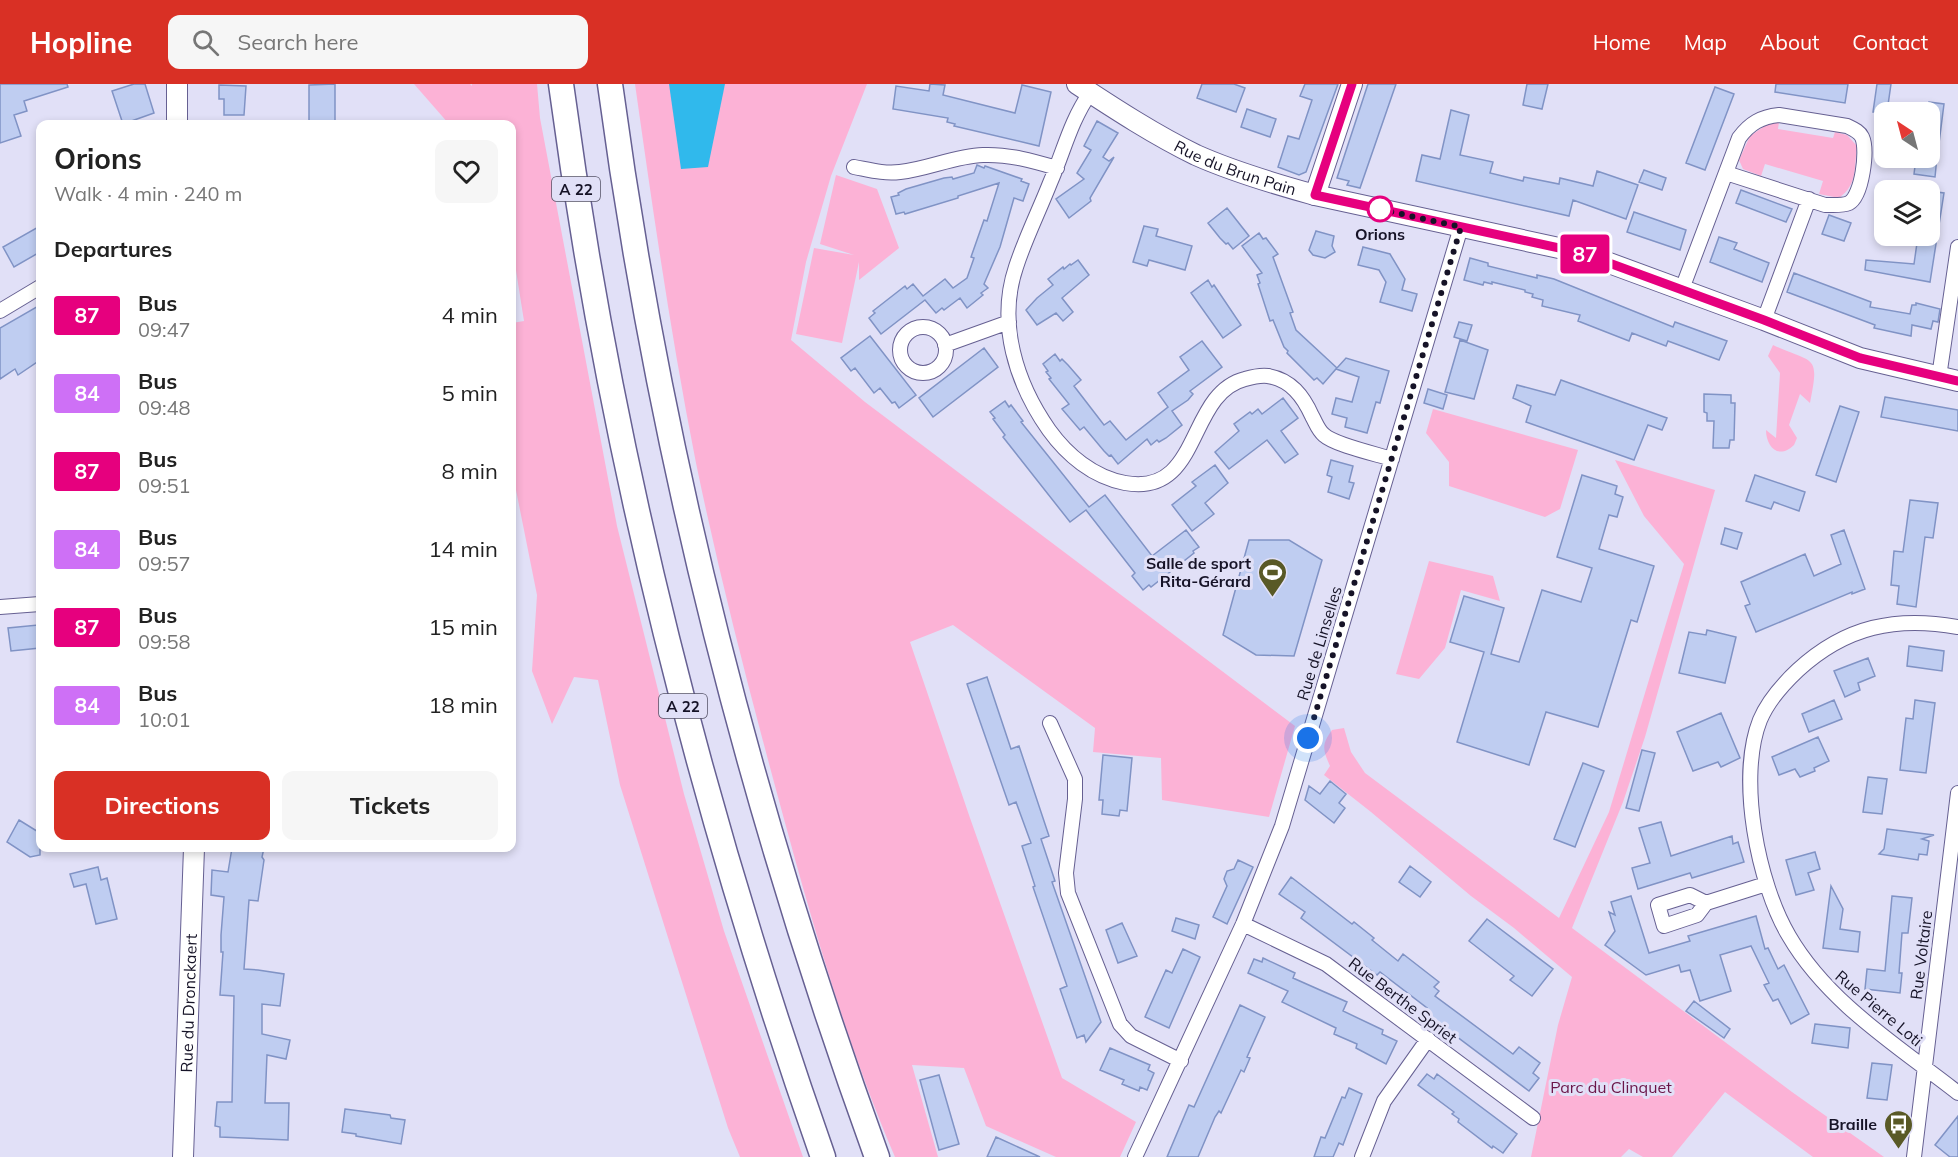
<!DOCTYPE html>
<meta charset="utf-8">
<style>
body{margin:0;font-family:Mulish,sans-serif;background:#f6f6f6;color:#222;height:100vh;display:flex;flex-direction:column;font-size:22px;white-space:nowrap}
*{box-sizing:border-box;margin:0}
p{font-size:20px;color:#767676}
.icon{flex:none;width:33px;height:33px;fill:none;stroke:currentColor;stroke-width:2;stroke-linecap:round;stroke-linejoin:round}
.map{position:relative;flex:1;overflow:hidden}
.details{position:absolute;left:36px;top:36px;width:480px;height:732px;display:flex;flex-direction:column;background:#fff;border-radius:12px;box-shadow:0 3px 9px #0003}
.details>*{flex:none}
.badge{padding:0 12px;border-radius:4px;font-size:21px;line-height:39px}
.needle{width:39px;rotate:324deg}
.tools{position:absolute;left:1874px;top:18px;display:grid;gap:12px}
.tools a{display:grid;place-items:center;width:66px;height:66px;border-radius:12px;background:#fff;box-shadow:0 3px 9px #0003;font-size:30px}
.you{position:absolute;width:30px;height:30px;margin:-15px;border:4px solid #fff;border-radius:50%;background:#1a73e8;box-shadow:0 0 0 9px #1a73e833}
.map>.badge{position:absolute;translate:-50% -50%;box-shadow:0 0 0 3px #fff}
h2{padding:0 18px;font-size:22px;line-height:54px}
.round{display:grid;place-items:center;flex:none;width:63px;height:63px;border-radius:12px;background:#f6f6f6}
.summary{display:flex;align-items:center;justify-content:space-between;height:102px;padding:0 18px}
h1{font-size:28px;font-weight:700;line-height:45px}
.action{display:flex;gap:12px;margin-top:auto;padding:12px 18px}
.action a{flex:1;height:69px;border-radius:12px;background:#d93025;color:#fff;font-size:24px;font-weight:700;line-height:69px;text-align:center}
.action a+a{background:#f6f6f6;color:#222}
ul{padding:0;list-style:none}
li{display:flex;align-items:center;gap:18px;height:78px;padding:0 18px}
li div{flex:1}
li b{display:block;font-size:22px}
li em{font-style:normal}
li .badge{min-width:66px;font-weight:700;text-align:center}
header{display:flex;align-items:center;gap:36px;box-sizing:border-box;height:84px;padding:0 30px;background:#d93025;color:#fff}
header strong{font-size:28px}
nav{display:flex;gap:33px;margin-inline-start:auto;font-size:21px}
.search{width:420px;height:54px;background:#f6f6f6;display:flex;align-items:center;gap:15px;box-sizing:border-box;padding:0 21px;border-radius:12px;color:#767676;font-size:22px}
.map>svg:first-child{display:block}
.green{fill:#fcb2d6}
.water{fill:#30b9ec}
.building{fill:#bfcdf1;stroke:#8093c5;stroke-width:1.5}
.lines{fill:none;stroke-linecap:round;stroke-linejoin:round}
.street-casing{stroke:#666092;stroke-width:16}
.secondary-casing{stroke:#666092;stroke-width:22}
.highway-casing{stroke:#666092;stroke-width:27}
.street{stroke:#fff;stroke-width:14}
.secondary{stroke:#fff;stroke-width:20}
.highway{stroke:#fff;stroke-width:24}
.line-casing{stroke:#fff;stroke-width:14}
.line{stroke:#e6007e;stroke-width:9}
.walk{stroke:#161327;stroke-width:6;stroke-dasharray:0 10.8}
.stop-dot{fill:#fff;stroke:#e6007e;stroke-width:3}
.labels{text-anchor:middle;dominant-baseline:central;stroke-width:6;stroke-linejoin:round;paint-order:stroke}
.shield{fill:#e1e0f7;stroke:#535065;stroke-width:1.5}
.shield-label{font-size:15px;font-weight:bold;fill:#161327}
.street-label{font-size:16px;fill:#161327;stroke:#e1e0f7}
.stop-label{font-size:16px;font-weight:bold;fill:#161327;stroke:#e1e0f7}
.poi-label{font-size:16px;font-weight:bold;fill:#161327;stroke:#e1e0f7;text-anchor:end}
.park-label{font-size:16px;fill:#6b1549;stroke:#e1e0f7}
</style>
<header>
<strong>Hopline</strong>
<div class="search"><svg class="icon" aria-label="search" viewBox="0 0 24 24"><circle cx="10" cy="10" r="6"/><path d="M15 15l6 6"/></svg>Search here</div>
<nav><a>Home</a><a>Map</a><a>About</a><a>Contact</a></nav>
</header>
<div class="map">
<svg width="1958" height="1073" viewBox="0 0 1958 1073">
<rect width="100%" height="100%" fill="#e1e0f7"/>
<path class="green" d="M414,0H470L472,2V0H537L540,34L617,442L684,710L724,847L803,1073H740L728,1044L620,701L598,596L574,593L552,640L532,587L537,511L512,386V239L524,237L512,161V40H449Z
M635,0H867L831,92L806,178L791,256L865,318L1295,642L1269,733L1162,716L1161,674L1093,668L1095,644L953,541L910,558L970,734L1062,994L1136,1038L1120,1073H1056L986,1042L964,984L912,981L938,1073H895C847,961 813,842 781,724C750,610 720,495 696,379C671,253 653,127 635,0Z
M1772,37L1779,38L1778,45L1833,54L1835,48L1847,51L1857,62C1854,84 1858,100 1839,114L1819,110L1823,97L1765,80L1761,92L1743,85L1739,76L1750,52Z
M836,91L877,105L899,164L859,196V178L842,259L796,250L814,164L854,171L820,160Z
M1773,261C1814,280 1820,269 1810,319L1800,310L1789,341L1797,354L1794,361C1779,376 1766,363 1766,346L1776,354L1780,289L1768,272Z
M1433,325L1578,366L1560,425L1545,433L1449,402V378L1426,349Z
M1615,376L1715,406L1645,653L1623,718L1572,844L1792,1008L1884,1073H1813L1725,1008L1672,1073H1643L1629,1065L1621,1073H1531L1558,941L1572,893L1514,844L1471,812L1371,728L1324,691L1330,682C1323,666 1321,661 1332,646L1344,644L1351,668L1365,689L1559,834L1609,728L1684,480L1644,432Z
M1429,477L1493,492L1500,517L1461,506L1445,564L1419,595L1396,590Z"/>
<path class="water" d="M669,0H725L708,83L681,85Z"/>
<path class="building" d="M0,0H67L68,3L24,17L27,27L14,31L21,52L0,59Z
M134,0H145L154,29L123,40L112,7Z
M335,0V40H309V1Z
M930,0L945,1L943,11L1015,29L1022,1L1051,8L1039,62L954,42L955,40L947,38L948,34L893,25L896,2L929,7Z
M1202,0H1234L1245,4L1236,28L1197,14Z
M1305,0H1338L1306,88L1299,91L1278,83L1288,52L1299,55L1312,16L1300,12Z
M1368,0H1396L1360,104L1347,101L1349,97L1337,94Z
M1527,0H1548L1542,25L1523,21Z
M1776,0H1848L1845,19L1775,8Z
M1877,0H1891L1887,28H1873Z
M219,1L246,2L244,31H224V15H219Z
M1715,3L1734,10L1705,86L1686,79Z
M1929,18L1944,20L1938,67L1929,66Z
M1247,25L1276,35L1270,53L1241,43Z
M1451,26L1469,31L1460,71L1493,78L1490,89L1523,97L1524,93L1559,100L1560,94L1593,102L1597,87L1638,101L1626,135L1573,116L1569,132L1416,97L1422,71L1440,75Z
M1097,37L1118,49L1103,73L1109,77L1114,73L1090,114L1091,117L1069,134L1056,115L1084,95L1077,89L1091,66L1084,62Z
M1937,73L1935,93L1914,90L1916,74Z
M977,81L984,84L985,82L1022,95L1021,97L1029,100L1023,117L1014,114L1000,163L984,200L988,204L981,209L983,211L967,224L960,214L944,226L942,224L936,229L925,216L881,250L869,234L875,229L873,227L905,202L907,205L913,200L923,212L945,195L953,204L967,194L974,174L971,173L984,136L987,137L999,99L958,112V114L905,130L904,128L896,130L891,113L899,111L898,109L906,105L944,94L952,93L953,95L974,89Z
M1644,86L1666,94L1662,106L1639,98Z
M1741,106L1792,125L1786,138L1736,119Z
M1929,107L1944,109L1930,198L1865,186L1866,176L1914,180L1918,152H1929Z
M1227,124L1249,152L1233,165L1228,159L1226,160L1220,154L1208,139Z
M1634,128L1686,146L1680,166L1627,148Z
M1829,131L1851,139L1844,157L1822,150Z
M40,142V168L14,183L3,163Z
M1144,142L1158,145L1156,152L1192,162L1185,186L1149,176L1147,182L1133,178Z
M1316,147L1334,152L1332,162L1335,168L1325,174L1313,171L1309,166Z
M1259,149L1263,155L1266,154L1278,170L1273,173L1293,228L1290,229L1296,246L1337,284L1346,274L1389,287L1380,319L1376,318L1367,349L1345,343L1347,334L1332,330L1336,314L1352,318L1359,293L1336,285L1323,300L1317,294L1314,296L1287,269L1288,267L1284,263L1273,236L1270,237L1258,200L1260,199L1257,191L1262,189L1242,162Z
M1719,153L1737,159L1734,165L1769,179L1762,198L1710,178Z
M1363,163L1390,170L1405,195L1402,206L1417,210L1412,227L1380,218L1386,198L1379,186L1358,181Z
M1470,174L1488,179V182L1537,194V191L1554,195L1673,243L1675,238L1727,257L1719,276L1668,257L1666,262L1632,249L1629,257L1578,237L1580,231L1542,222L1543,216L1532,213L1533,210L1525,208V206L1492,198V200L1484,198L1483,201L1464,196Z
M1078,176L1089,191L1062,214L1073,228L1063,237L1056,229L1037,241L1026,226L1037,214L1053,201L1048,195L1063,183L1064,185L1070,180L1071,181Z
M1794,189L1871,218L1870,223L1910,230L1912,221H1916V219L1940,225L1938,238L1933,237L1931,245L1912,241L1911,252L1874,244L1875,241L1787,208Z
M1208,196L1212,203L1214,201L1241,241L1223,254L1191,209Z
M40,221V276L18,291L15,285L0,295V244Z
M1459,238L1472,241L1467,257L1454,253Z
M870,252L916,311L899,324L895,318L892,319L880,304L874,309L855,284L851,287L841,274Z
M1460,256L1488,266L1474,315L1445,308Z
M1202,257L1222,283L1190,307L1193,310L1188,316L1172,327L1182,341L1166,354L1159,358L1157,356L1151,361L1147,355L1118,380L1111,371L1109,372L1104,367L1084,343L1080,346L1062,325L1069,320L1049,295L1051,294L1046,288L1048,287L1043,280L1055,270L1060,277L1062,275L1068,281L1081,296L1074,302L1104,341L1110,337L1126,356L1168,323L1158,309L1189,286L1180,273Z
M984,264L998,283L933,333L919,314Z
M1561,296L1667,334L1662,346L1648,341L1634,376L1526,338L1531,322L1513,314L1517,301L1555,311Z
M1428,305L1447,311L1443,325L1424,319Z
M1704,310L1731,311V319H1735L1734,356H1730L1729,364H1713L1714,337H1707V329L1704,328Z
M1885,313L1958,326V347L1881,333Z
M1283,314L1298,334L1281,347L1298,370L1285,379L1267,356L1229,385L1215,368L1239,347L1234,340L1250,328L1252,330L1258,325L1262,330Z
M1005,317L1009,323L1011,321L1023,337L1021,338L1089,423L1105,411L1152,472L1186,446L1199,463L1193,467L1194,469L1151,503L1149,501L1143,506L1132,492L1135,489L1086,426L1070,438L1003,353L1005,351L993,335L995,334L990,328Z
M1840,322L1859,328L1836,398L1816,391Z
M1331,376L1353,382L1349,398L1354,399L1349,415L1328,408L1332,393L1327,391Z
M1215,381L1228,399L1205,419L1214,430L1192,447L1172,421L1196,402L1192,398Z
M1582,391L1617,402L1615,410L1623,413L1617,433L1609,431L1599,465L1654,482L1637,538L1631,536L1598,643L1546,628L1529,681L1457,658L1484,568L1450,558L1464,512L1504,524L1491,570L1519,578L1542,506L1581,518L1592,484L1557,473Z
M1755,391L1805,408L1799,427L1774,418L1771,425L1746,417Z
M1910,416L1938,419L1933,454L1925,453L1916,523L1897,520L1899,502L1891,501L1894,467L1903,468Z
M1725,444L1742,449L1737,465L1721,460Z
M1844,446L1865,505L1852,510V508L1756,548L1745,522L1750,520L1741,498L1805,470L1814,492L1841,480L1831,451Z
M1249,456H1289L1322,476L1294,572L1256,571L1223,551Z
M38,541L40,564L11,567L8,544Z
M1707,546L1736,553L1725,599L1679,589L1689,548L1706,551Z
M1909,562L1944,567L1942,587L1907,582Z
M1868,574L1875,592L1858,599L1860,606L1845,613L1834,587Z
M987,593L1011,665L1019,662L1049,752L1041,755L1055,797L1052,798L1101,938L1086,958L1084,951L1077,954L1060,905L1067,902L1033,803L1035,802L1022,762L1031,759L1016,718L1009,721L967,600Z
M1834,616L1842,635L1809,648L1802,630Z
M1915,616L1935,619L1926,689L1900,686L1906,634L1913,635Z
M1721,629L1740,674L1721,683L1718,678L1693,687L1677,648Z
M1818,653L1829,677L1814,684L1815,687L1800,693L1795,685L1779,691L1772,673Z
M1642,666L1655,669L1639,727L1626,724Z
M1103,671L1132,674L1127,727L1120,726L1119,732L1102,730L1103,716H1099Z
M1583,679L1604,687L1575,763L1554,755Z
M1868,693L1887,695L1882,730L1863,728Z
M1330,697L1346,710L1339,719L1345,724L1334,739L1305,716L1309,702L1320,710Z
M19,736L40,749V771L30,773L7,758Z
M1661,738L1671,772L1732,752L1733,760L1738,758L1744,778L1692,794L1690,789L1638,805L1632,784L1650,779L1639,744Z
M1887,745L1934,751L1922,755L1929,757L1927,771L1919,770L1918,776L1879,770L1884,765Z
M232,764H264L262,773L264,776L258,817L249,816L244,885L258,886L284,890L280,922L262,920V950L290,956L286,975L267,971L265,1019H289L288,1056L220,1053V1043L215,1042L217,1018H232L234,912L220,911L223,868H221V851L224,813L211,811L212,786L228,788Z
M1815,768L1820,785L1808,789L1814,806L1796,811L1786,776Z
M1238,776L1253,783L1227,840L1213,833L1227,802L1224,795L1227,787L1234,785Z
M1410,782L1431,798L1420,813L1399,798Z
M98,783L101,796L107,794L117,835L96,840L86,800L74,803L70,790Z
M1291,793L1352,840L1354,838L1374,854L1372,856L1398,877L1403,870L1439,898L1434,903L1439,907L1435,912L1513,970L1519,963L1540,979L1533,989L1539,994L1529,1007L1424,928L1427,924L1380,888L1377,891L1301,834L1305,828L1279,810Z
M1831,802L1843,825L1840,845L1860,848L1858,868L1823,864Z
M1631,812L1649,869L1690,857L1688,852L1756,832L1765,865L1768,864L1778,885L1784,881L1809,930L1791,940L1778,915L1773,917L1764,901L1769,899L1751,862L1720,871L1731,907L1700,917L1690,886L1681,888L1679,881L1646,891L1605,861L1615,847L1609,828L1615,831L1611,818Z
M1892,812L1912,814L1908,849H1902L1899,889H1902L1900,909L1865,905L1867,885L1885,887Z
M1176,834L1199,841L1195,855L1172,847Z
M1487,835L1553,885L1532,912L1510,896L1514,892L1469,857Z
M1122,839L1137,872L1118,879L1106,846Z
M1183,865L1200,873L1169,944L1145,933L1166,886L1172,889Z
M1263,874L1295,889L1293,894L1347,918L1343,927L1383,946L1382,950L1397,957L1386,980L1356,964L1357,960L1334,950L1336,944L1282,918L1288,907L1248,889L1254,875L1262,878Z
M1694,917L1730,945L1724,954L1686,927Z
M1240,921L1265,933L1247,973L1250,974L1244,988L1241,986L1221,1029L1219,1027L1215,1033L1198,1073H1167L1189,1021L1194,1023Z
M1815,940L1850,944L1848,964L1812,959Z
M1110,964L1150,981L1148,986L1154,989L1147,1006L1140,1003L1139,1007L1122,1000L1124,996L1100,986Z
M1872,979L1892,981L1887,1016L1867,1014Z
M1427,990L1434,995L1437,990L1517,1050L1503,1069L1493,1062L1492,1064L1458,1038L1459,1035L1452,1030L1454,1028L1418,1001Z
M939,991L959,1060L939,1066L920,996Z
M1349,1004L1362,1010L1343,1061L1339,1059L1333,1073H1314L1321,1053L1325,1054L1342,1013L1345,1014Z
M345,1025L390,1031L391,1034L405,1036L401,1060L356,1052V1050L342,1048Z
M1958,1032V1073H1950L1935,1061Z
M996,1053L1040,1073H987Z"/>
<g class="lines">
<defs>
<path id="street" d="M1090,9C1070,38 1064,67 1050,99C1039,127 1025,155 1016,183C997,239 1016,299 1049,346C1067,371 1093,393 1125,399C1202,413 1186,310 1245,295C1252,293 1260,291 1268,292C1291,296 1303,312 1312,332C1316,339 1318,346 1324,351C1335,361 1376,370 1392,375
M854,83C870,86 884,90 900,88C928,85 955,72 983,71C1009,70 1033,77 1057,84
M1682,205L1739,54C1750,39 1761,33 1779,31L1847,42C1853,45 1859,47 1862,53C1868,66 1862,112 1849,119C1842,122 1833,121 1825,121L1726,89
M0,227L40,203
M1764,236L1809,115
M900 266a23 23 0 1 1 46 0a23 23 0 1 1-46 0Z
M945,261L1009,238
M1939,293L1958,163
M0,523L40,520
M1958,543C1896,532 1846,542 1798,586C1783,600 1768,617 1760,636C1737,694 1758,800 1789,852C1828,919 1898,962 1958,1009
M1050,639L1075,695V715L1066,789L1068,809L1120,940L1131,952L1181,977
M1706,819L1697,831L1664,842L1658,821L1690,811L1706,819L1766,800
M1243,840L1326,880L1533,1034
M1135,1073L1243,840L1282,742L1461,143
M1362,1073L1384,1017L1428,955
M1914,1073L1958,709"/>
<g id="secondary">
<path id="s1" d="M1077,0C1115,25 1155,51 1196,71C1234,88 1275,100 1315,111L1582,169L1764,236L1860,274L1958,297"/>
<path d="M177,40V0"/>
<path d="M1315,111L1352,0"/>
<path id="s2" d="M183,1073L194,764"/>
</g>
<path id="highway" d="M561,0C610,367 700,724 823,1073
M610,0C659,366 751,726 877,1073"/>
</defs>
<use href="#street" class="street-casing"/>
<use href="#secondary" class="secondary-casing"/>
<use href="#highway" class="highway-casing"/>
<use href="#street" class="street"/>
<use href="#secondary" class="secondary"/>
<use href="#highway" class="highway"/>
</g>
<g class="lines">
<defs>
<path id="line" d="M1352,0L1315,111L1582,169L1764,236L1860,274L1958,297"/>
</defs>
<use href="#line" class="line-casing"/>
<use href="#line" class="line"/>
<path class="walk" d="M1308,654L1461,143L1374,124L1380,125"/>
</g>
<defs>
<symbol id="stadium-pin" viewBox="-11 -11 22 30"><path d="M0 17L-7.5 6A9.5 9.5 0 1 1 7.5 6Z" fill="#595926" stroke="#e1e0f7"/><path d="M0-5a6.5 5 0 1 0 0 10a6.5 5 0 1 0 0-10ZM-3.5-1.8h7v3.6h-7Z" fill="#fff"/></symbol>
<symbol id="bus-pin" viewBox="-11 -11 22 30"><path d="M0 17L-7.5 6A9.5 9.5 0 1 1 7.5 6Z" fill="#595926" stroke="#e1e0f7"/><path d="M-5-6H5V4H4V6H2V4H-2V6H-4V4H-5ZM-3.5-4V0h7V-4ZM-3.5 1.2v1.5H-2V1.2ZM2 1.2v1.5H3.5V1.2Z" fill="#fff"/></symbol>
</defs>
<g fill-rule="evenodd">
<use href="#stadium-pin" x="1256" y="472" width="33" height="45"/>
<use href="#bus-pin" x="1882" y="1024" width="33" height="45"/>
</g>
<circle class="stop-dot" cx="1380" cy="125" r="12"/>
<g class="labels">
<g class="shield">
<rect x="552" y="93" width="48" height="24" rx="4.5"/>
<rect x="659" y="610" width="48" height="24" rx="4.5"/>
</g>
<g class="shield-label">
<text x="576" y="105">A 22</text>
<text x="683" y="622">A 22</text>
</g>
<g class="street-label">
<text stroke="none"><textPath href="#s1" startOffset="180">Rue du Brun Pain</textPath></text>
<text transform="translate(1319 559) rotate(-73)">Rue de Linselles</text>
<text transform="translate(1921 871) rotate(-83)">Rue Voltaire</text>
<text transform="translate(1403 916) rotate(37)">Rue Berthe Spriet</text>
<text stroke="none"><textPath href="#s2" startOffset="154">Rue du Dronckaert</textPath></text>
<text transform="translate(1879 924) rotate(40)">Rue Pierre Loti</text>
</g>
<g class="stop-label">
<text x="1380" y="150">Orions</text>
</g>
<g class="poi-label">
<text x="1251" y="479">Salle de sport<tspan x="1251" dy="18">Rita-Gérard</tspan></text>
<text x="1877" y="1040">Braille</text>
</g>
<g class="park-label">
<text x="1611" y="1003">Parc du Clinquet</text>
</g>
</g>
</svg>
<div class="tools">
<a><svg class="needle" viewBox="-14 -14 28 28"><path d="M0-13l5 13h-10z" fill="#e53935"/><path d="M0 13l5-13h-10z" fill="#767676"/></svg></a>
<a><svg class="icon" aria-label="layers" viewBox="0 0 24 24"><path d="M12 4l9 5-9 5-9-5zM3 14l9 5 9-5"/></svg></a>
</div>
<div class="you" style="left:1308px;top:654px"></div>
<b class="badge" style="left:1585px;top:170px;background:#e6007e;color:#fff">87</b>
<section class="details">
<div class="summary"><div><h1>Orions</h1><p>Walk · 4 min · 240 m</p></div><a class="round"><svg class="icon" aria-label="heart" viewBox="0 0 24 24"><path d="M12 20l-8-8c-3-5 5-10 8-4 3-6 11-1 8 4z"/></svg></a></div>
<h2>Departures</h2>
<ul>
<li><span class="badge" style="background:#e6007e;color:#fff">87</span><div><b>Bus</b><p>09:47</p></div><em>4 min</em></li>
<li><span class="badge" style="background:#ce70f6;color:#fff">84</span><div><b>Bus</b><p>09:48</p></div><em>5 min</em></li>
<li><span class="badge" style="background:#e6007e;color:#fff">87</span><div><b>Bus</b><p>09:51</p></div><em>8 min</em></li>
<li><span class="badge" style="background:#ce70f6;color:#fff">84</span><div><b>Bus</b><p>09:57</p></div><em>14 min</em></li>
<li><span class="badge" style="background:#e6007e;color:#fff">87</span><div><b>Bus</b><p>09:58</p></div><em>15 min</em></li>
<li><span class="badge" style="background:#ce70f6;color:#fff">84</span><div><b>Bus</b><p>10:01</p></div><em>18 min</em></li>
</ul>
<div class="action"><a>Directions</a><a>Tickets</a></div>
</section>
</div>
